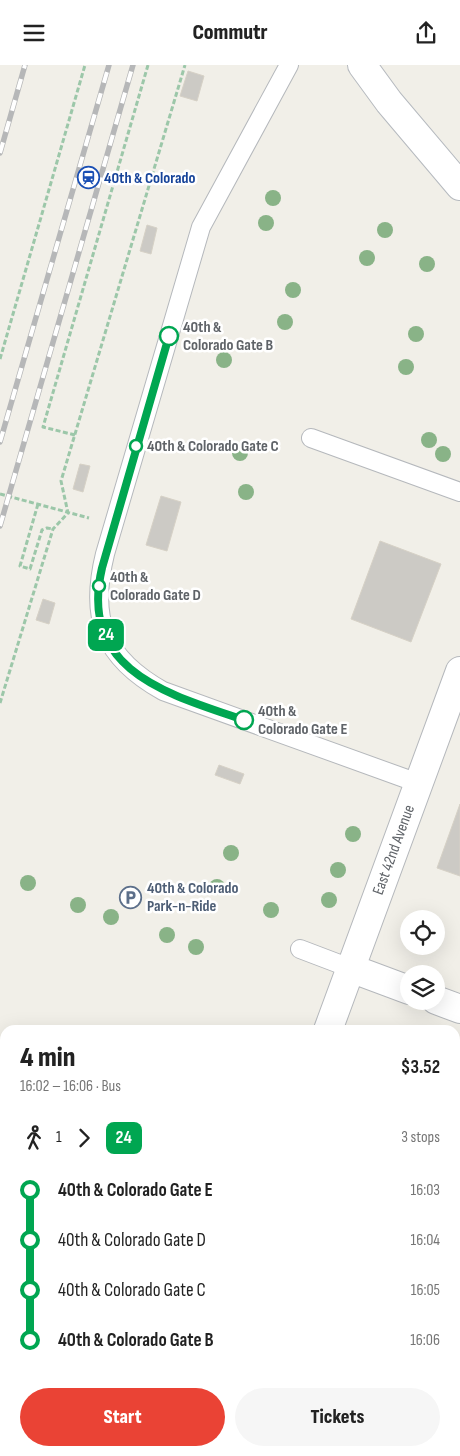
<!DOCTYPE html>
<meta charset="utf-8">
<style>
body{margin:0;font-family:"Sofia Sans Condensed",sans-serif;background:#f6f6f6;color:#222;height:100vh;display:flex;flex-direction:column;font-size:19px;white-space:nowrap}
*{box-sizing:border-box;margin:0}
p{font-size:16px;color:#767676}
.icon{flex:none;width:28px;height:28px;fill:none;stroke:currentColor;stroke-width:2;stroke-linecap:round;stroke-linejoin:round}
.map{position:relative;flex:1;overflow:hidden}
.sheet{position:absolute;left:0px;top:960px;width:460px;height:431px;display:flex;flex-direction:column;background:#fff;border-radius:15px 15px 0 0;box-shadow:0 5px 20px #0002}
.sheet>*{flex:none}
.badge{padding:0 10px;border-radius:8px;font-size:18px;line-height:32px}
.controls{position:absolute;left:400px;top:845px;display:grid;gap:10px}
.controls a{display:grid;place-items:center;width:45px;height:45px;border-radius:50%;background:#fff;box-shadow:0 5px 20px #0002;font-size:25px}
.map>.badge{position:absolute;translate:-50% -50%;box-shadow:0 0 0 2px #fff}
.legs{display:flex;align-items:center;gap:8px;height:55px;padding:0 20px;font-size:16px}
.legs p{margin-inline-start:auto}
.overview{display:flex;align-items:center;justify-content:space-between;height:85px;padding:0 20px}
h1{font-size:28px;font-weight:800;line-height:38px}
.primary-button{display:flex;gap:10px;margin-top:auto;padding:10px 20px}
.primary-button a{flex:1;height:58px;border-radius:30px;background:#ea4335;color:#fff;font-size:20px;font-weight:800;line-height:58px;text-align:center}
.primary-button a+a{background:#f6f6f6;color:#222}
ul{padding:0 20px;list-style:none}
li{display:flex;align-items:center;gap:18px;height:50px;font-size:19px}
li i{display:grid;place-items:center;width:8px;height:100%;margin:0 6px;background:currentColor}
li i::after{content:'';width:12px;height:12px;margin:-6px;border:4px solid;border-radius:50%;background:#fff}
li p{margin-inline-start:auto}
li:first-child i{background:linear-gradient(#0000 50%,currentColor 0)}
li:last-child i{background:linear-gradient(currentColor 50%,#0000 0)}
header{display:flex;justify-content:space-between;align-items:center;height:65px;padding:0 20px;background:#fff;font-size:22px;font-weight:800}
.map>svg:first-child{display:block}
.building{fill:#cccac5;stroke:#d6d1c6}
.lines{fill:none;stroke-linecap:round;stroke-linejoin:round}
.lane-casing{stroke:#b5b8bc;stroke-width:20}
.street-casing{stroke:#b5b8bc;stroke-width:30}
.secondary-casing{stroke:#b6babf;stroke-width:30}
.path{stroke:#9cc7a9;stroke-width:3;stroke-dasharray:5 2.5;stroke-linecap:butt}
.lane{stroke:#fff;stroke-width:18}
.street{stroke:#fff;stroke-width:28}
.secondary{stroke:#fff;stroke-width:28}
.rail-casing{stroke:#b6b7b8;stroke-width:5.5}
.rail{stroke:#fff;stroke-width:4;stroke-dasharray:11;stroke-linecap:butt}
.tree{fill:#89b387}
.line-1-casing{stroke:#fff;stroke-width:11}
.line-1{stroke:#00a651;stroke-width:8}
.stop-1-dot{fill:#fff;stroke:#00a651;stroke-width:2.5}
.labels{text-anchor:middle;dominant-baseline:central;stroke-width:5;stroke-linejoin:round;paint-order:stroke}
.transit-label{font-size:16px;font-weight:bold;fill:#164399;stroke:#fff;text-anchor:start}
.stop-label{font-size:16px;font-weight:bold;fill:#5f6368;stroke:#fff;text-anchor:start}
.street-label{font-size:16px;fill:#5f6368;stroke:#fff}
.service-label{font-size:16px;font-weight:bold;fill:#4e5e75;stroke:#fff;text-anchor:start}
</style>
<header><svg class="icon" aria-label="menu" viewBox="0 0 24 24"><path d="M4 6h16M4 12h16M4 18h16"/></svg>Commutr<svg class="icon" aria-label="share" viewBox="0 0 24 24"><path d="M12 15V3M7 8l5-5 5 5M5 13v7h14v-7"/></svg></header>
<div class="map">
<svg width="460" height="1391" viewBox="0 0 460 1391">
<rect width="100%" height="100%" fill="#f1efe8"/>
<path class="building" d="M188,6L204,11L197,36L180,31Z
M147,160L157,163L151,189L140,186Z
M80,399L90,401L83,427L73,424Z
M161,431L181,437L167,486L146,480Z
M380,476L441,499L411,577L351,554Z
M43,534L55,538L49,559L36,555Z
M219,700L244,709L240,719L215,710Z
M460,739V811L437,803Z
M455,1062L460,1064V1189L455,1187Z
M455,1217L460,1218V1391H418L406,1386H455Z"/>
<g class="lines">
<defs>
<path id="lane" d="M289,0L201,162L105,489C89,554 104,593 163,626L418,718
M311,373L460,427
M300,884L350,903
M455,1208L460,1210"/>
<path id="street" d="M350,903L409,925
M436,935L460,944
M328,965L460,606
M181,1386L194,1391"/>
<path id="secondary" d="M362,0L389,37L460,121"/>
</defs>
<use href="#lane" class="lane-casing"/>
<use href="#street" class="street-casing"/>
<use href="#secondary" class="secondary-casing"/>
<path class="path" d="M0,294L85,0
M75,370L43,362L148,0
M0,429L89,453
M38,439L20,501L30,504L42,465L47,463L53,464
M0,638L53,464L68,448L61,416L185,0"/>
<use href="#lane" class="lane"/>
<use href="#street" class="street"/>
<use href="#secondary" class="secondary"/>
<defs>
<path id="rail" d="M0,88L25,0
M0,377L109,0
M0,461L133,0"/>
</defs>
<use href="#rail" class="rail-casing"/>
<use href="#rail" class="rail"/>
</g>
<g class="tree">
<circle cx="273" cy="133" r="8"/>
<circle cx="266" cy="158" r="8"/>
<circle cx="385" cy="165" r="8"/>
<circle cx="367" cy="193" r="8"/>
<circle cx="427" cy="199" r="8"/>
<circle cx="293" cy="225" r="8"/>
<circle cx="285" cy="257" r="8"/>
<circle cx="416" cy="269" r="8"/>
<circle cx="224" cy="295" r="8"/>
<circle cx="406" cy="302" r="8"/>
<circle cx="429" cy="375" r="8"/>
<circle cx="240" cy="388" r="8"/>
<circle cx="443" cy="389" r="8"/>
<circle cx="246" cy="427" r="8"/>
<circle cx="353" cy="769" r="8"/>
<circle cx="231" cy="788" r="8"/>
<circle cx="338" cy="805" r="8"/>
<circle cx="28" cy="818" r="8"/>
<circle cx="217" cy="822" r="8"/>
<circle cx="329" cy="835" r="8"/>
<circle cx="78" cy="840" r="8"/>
<circle cx="271" cy="845" r="8"/>
<circle cx="111" cy="852" r="8"/>
<circle cx="167" cy="870" r="8"/>
<circle cx="196" cy="882" r="8"/>
</g>
<g class="lines">
<defs>
<path id="line-1" d="M169,271L102,503C78,606 168,629 244,655"/>
</defs>
<use href="#line-1" class="line-1-casing"/>
<use href="#line-1" class="line-1"/>
</g>
<defs>
<symbol id="station-ring" viewBox="-11 -11 22 22"><circle r="9.5" fill="#fff" stroke="#1a4fb4" stroke-width="1.5"/><path d="M-3-6H3Q5-6 5-4V2Q5 4 3 4L4.5 6H3L1.5 4h-3L-3 6H-4.5L-3 4Q-5 4-5 2V-4Q-5-6-3-6ZM-3.5-4v3h7v-3ZM-3.5 1v1.5H-2V1ZM2 1v1.5H3.5V1Z" fill="#1a4fb4"/></symbol>
<symbol id="parking-ring" viewBox="-11 -11 22 22"><circle r="9.5" fill="#fff" stroke="#5c6f8a" stroke-width="1.5"/><path d="M-3.5-5.5H1a3.5 3.5 0 0 1 0 7H-1V5.5H-3.5ZM-1-3.4V-.6H.8a1.4 1.4 0 0 0 0-2.8Z" fill="#5c6f8a"/></symbol>
</defs>
<g fill-rule="evenodd">
<use href="#station-ring" x="76" y="100" width="25" height="25"/>
<use href="#parking-ring" x="118" y="820" width="25" height="25"/>
</g>
<g class="stop-1-dot">
<circle cx="169" cy="271" r="9"/>
<circle cx="136" cy="381" r="6"/>
<circle cx="99" cy="521" r="6"/>
<circle cx="244" cy="655" r="9"/>
</g>
<g class="labels">
<g class="transit-label">
<text x="104" y="113">40th &amp; Colorado</text>
</g>
<g class="stop-label">
<text x="183" y="262">40th &amp;<tspan x="183" dy="18">Colorado Gate B</tspan></text>
<text x="147" y="381">40th &amp; Colorado Gate C</text>
<text x="110" y="512">40th &amp;<tspan x="110" dy="18">Colorado Gate D</tspan></text>
<text x="258" y="646">40th &amp;<tspan x="258" dy="18">Colorado Gate E</tspan></text>
</g>
<g class="street-label">
<text transform="translate(394 785) rotate(-70)">East 42nd Avenue</text>
</g>
<g class="service-label">
<text x="147" y="823">40th &amp; Colorado<tspan x="147" dy="18">Park-n-Ride</tspan></text>
</g>
</g>
</svg>
<div class="controls">
<a><svg class="icon" aria-label="locate" viewBox="0 0 24 24"><circle cx="12" cy="12" r="6"/><path d="M12 2v4M12 18v4M2 12h4M18 12h4"/></svg></a>
<a><svg class="icon" aria-label="layers" viewBox="0 0 24 24"><path d="M12 4l9 5-9 5-9-5zM3 14l9 5 9-5"/></svg></a>
</div>
<b class="badge" style="left:106px;top:570px;background:#00a651;color:#fff">24</b>
<section class="sheet">
<div class="overview"><div><h1>4 min</h1><p>16:02 – 16:06 · Bus</p></div><b>$3.52</b></div>
<div class="legs"><svg class="icon" aria-label="walk" viewBox="0 0 24 24"><circle cx="13" cy="4" r="2"/><path d="M13 8l-2 6 4 7M11 14l-3 7M7 12l3-4h3l4 4"/></svg>1<svg class="icon" aria-label="forward" viewBox="0 0 24 24"><path d="M9 5l7 7-7 7"/></svg><b class="badge" style="background:#00a651;color:#fff">24</b><p>3 stops</p></div>
<ul>
<li><i style="color:#00a651"></i><b>40th &amp; Colorado Gate E</b><p>16:03</p></li>
<li><i style="color:#00a651"></i><span>40th &amp; Colorado Gate D</span><p>16:04</p></li>
<li><i style="color:#00a651"></i><span>40th &amp; Colorado Gate C</span><p>16:05</p></li>
<li><i style="color:#00a651"></i><b>40th &amp; Colorado Gate B</b><p>16:06</p></li>
</ul>
<div class="primary-button"><a>Start</a><a>Tickets</a></div>
</section>
</div>
